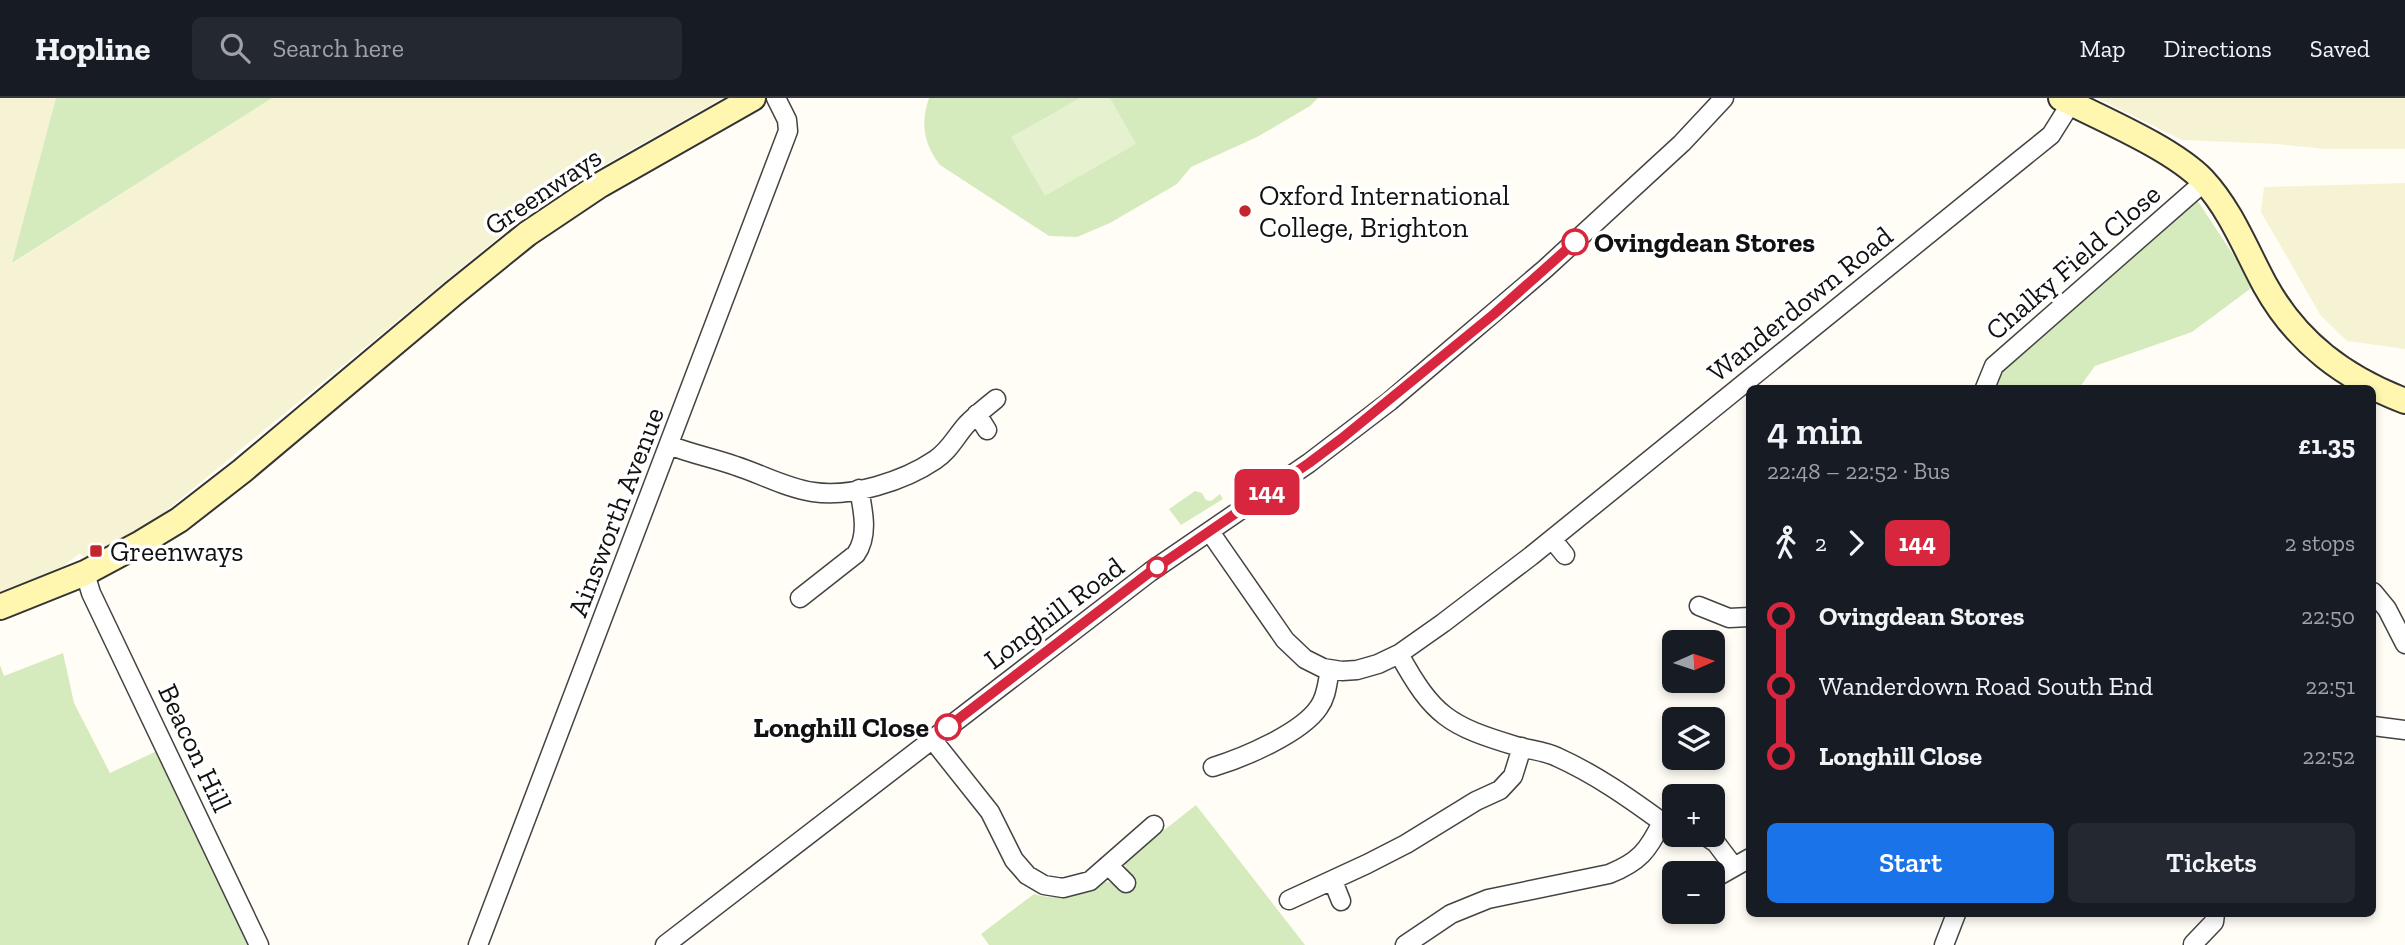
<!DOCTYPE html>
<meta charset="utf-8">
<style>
body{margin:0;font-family:"Zilla Slab",serif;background:#242831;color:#f1f3f6;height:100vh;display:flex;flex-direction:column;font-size:26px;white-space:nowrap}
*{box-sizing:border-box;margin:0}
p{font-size:23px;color:#9ea1a6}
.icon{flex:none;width:38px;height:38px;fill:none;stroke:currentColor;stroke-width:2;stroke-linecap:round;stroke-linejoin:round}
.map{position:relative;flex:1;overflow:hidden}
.panel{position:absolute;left:1746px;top:287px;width:630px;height:532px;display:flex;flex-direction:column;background:#171b24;border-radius:10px;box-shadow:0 4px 10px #0003}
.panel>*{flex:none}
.badge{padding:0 14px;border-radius:10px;font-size:24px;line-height:46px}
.needle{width:46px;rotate:87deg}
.buttons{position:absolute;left:1662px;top:532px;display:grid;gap:14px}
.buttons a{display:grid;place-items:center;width:63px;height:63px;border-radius:10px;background:#171b24;box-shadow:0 4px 10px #0003;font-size:35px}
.map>.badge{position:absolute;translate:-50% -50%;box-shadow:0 0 0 4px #fff}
.legs{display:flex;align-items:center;gap:10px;height:77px;padding:0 21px;font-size:23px}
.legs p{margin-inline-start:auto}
.overview{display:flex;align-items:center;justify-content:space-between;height:119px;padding:0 21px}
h1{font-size:38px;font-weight:600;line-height:52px}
.primary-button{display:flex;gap:14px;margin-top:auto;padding:14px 21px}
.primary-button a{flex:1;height:80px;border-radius:10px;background:#1a73e8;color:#fff;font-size:28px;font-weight:600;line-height:80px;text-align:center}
.primary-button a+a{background:#242831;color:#f1f3f6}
ul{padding:0 21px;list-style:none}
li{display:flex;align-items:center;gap:24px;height:70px;font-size:26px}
li i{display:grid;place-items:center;width:10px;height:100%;margin:0 9px;background:currentColor}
li i::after{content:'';width:18px;height:18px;margin:-9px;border:5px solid;border-radius:50%;background:#171b24}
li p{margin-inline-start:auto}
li:first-child i{background:linear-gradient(#0000 50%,currentColor 0)}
li:last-child i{background:linear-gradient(currentColor 50%,#0000 0)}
header{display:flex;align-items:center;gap:42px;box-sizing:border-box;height:98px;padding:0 35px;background:#171b24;border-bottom:2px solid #363941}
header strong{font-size:33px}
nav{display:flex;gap:38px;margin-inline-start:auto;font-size:24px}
.search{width:490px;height:63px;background:#242831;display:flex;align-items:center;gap:18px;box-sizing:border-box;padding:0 24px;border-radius:10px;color:#9ea1a6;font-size:26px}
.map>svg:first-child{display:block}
.farmland{fill:#f6f3d4}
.green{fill:#d5ebbd}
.pitch{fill:#e6f2cf}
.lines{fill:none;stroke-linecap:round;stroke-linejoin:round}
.street-casing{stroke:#444;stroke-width:21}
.secondary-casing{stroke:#333;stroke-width:28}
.street{stroke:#fff;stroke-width:18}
.secondary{stroke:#fff6b0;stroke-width:24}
.line-1-casing{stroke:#fff;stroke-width:16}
.line-1{stroke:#d7263d;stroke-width:10}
.poi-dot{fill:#c4262e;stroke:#fff;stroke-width:2.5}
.stop-1-dot{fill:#fff;stroke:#d7263d;stroke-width:3.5}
.labels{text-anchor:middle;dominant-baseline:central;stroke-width:7;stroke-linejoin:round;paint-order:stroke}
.street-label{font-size:28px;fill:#111;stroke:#fff}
.poi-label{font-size:28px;fill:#111;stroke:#fff;text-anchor:start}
.stop-label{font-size:28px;font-weight:bold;fill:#111;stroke:#fff;text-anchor:start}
</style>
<header>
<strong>Hopline</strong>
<div class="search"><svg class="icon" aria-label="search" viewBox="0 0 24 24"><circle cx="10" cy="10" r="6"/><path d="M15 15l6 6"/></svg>Search here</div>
<nav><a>Map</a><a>Directions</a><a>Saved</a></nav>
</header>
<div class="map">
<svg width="2405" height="847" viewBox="0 0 2405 847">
<rect width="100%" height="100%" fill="#fffdf5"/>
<path class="farmland" d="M0,0H56L13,165L272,0H723L569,87L532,112L150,426L87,460L79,456L53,476L0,494Z
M2097,0H2405V51H2324L2277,46L2182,42Z
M2405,85V251L2347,243L2321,218L2261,114L2264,89Z"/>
<path class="green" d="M56,0H272L12,165Z
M929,0H1318L1310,8L1257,39L1191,69L1177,86L1110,125L1077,139L1049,138L940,67C924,46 920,26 929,0Z
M2197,102L2254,188L2192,234L2095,268L2079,290H1994L2007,265Z
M1195,393L1202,395L1206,402L1211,403L1220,396L1223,401L1181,427L1169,411Z
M63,555L74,605L110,675L159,652L251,847H0V567L4,578Z
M1196,707L1305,847H989L981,836L1034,796C1050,801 1067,800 1083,794C1090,791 1100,782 1108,784C1113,785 1117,791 1121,794L1134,783L1125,769V763Z"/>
<path class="pitch" d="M1080,0H1110L1136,46L1045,98L1011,39Z"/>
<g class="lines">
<defs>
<path id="street" d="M1985,290L1994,268L2204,84
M977,316L987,332
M669,347C691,356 714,360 736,368C761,376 786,390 813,394C851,400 904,383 935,362C950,352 956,338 967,326C976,317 986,309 996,301
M1210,434L1285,542L1305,561L1323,570L1342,573L1357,572L1378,566L1399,556L1443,525L1531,458L2020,62L2051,37L2071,5
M1552,441L1565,457
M85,475L91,495L259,847
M2373,494L2387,511L2405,546
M800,500L856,456C869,437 863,413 859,391
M1699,508L1729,520L1750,519
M1399,556C1433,618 1449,628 1516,648C1530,652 1545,653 1557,659C1595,676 1629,700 1662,724L1675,726
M2373,628L2405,632
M932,641L990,714L1014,762L1027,777L1044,787L1063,790L1090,783L1154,727
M1213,669C1243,660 1302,635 1319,609C1327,598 1327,585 1330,572
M1704,737L1716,745L1734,769
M1108,767L1126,785
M1713,781L1750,760
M1333,783L1341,803
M1289,802L1367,766L1406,746L1476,703L1500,692L1513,678L1522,649
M2193,846L2214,824L2215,816
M478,847L788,33L787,22L776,0
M665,847L1150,474L1309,365L1390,303L1545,171L1682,45L1724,0
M1405,847L1451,816L1488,801L1609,776C1639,764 1648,753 1662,724
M1944,847L1956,816"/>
<path id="secondary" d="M2061,0C2102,21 2172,50 2203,82C2231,112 2246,152 2265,187C2297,245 2345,280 2405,303
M0,509L85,475L141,445L179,422L242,373L454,195L527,136L600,87L753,0"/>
</defs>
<use href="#street" class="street-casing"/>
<use href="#secondary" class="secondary-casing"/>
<use href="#street" class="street"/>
<use href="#secondary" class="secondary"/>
</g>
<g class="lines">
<defs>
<path id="line-1" d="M948,629L1150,474L1309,365L1341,341L1494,216L1575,144"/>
</defs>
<use href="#line-1" class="line-1-casing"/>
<use href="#line-1" class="line-1"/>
</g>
<g class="poi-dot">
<circle cx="1245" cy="113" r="7"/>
<rect x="89" y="446" width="14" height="14" rx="3.5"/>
</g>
<g class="stop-1-dot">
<circle cx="1575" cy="144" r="12"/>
<circle cx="1157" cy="469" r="9"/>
<circle cx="948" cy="629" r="12"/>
</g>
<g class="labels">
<g class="street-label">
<text transform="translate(543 93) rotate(-34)">Greenways</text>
<text transform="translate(2073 164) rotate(-41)">Chalky Field Close</text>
<text transform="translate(1800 206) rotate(-39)">Wanderdown Road</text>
<text transform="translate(616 414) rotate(-69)">Ainsworth Avenue</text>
<text transform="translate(1054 515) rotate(-37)">Longhill Road</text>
<text transform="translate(195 650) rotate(65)">Beacon Hill</text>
</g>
<g class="poi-label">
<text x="1259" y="97">Oxford International<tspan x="1259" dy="32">College, Brighton</tspan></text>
<text x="110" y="453">Greenways</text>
</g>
<g class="stop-label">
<text x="1594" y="144">Ovingdean Stores</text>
<text x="929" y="629" text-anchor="end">Longhill Close</text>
</g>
</g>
</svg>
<div class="buttons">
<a><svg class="needle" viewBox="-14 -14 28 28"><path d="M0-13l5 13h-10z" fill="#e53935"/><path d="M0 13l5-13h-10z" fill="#9ea1a6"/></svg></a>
<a><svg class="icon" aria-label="layers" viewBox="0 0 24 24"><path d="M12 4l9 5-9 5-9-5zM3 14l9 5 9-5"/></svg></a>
<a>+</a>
<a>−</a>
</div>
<b class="badge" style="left:1267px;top:394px;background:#d7263d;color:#fff">144</b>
<section class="panel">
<div class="overview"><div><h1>4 min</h1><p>22:48 – 22:52 · Bus</p></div><b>£1.35</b></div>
<div class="legs"><svg class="icon" aria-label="walk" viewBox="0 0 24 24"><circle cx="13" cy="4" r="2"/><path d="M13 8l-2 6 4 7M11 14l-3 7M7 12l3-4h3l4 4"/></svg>2<svg class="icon" aria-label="forward" viewBox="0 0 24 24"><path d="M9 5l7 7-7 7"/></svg><b class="badge" style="background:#d7263d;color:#fff">144</b><p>2 stops</p></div>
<ul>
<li><i style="color:#d7263d"></i><b>Ovingdean Stores</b><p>22:50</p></li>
<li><i style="color:#d7263d"></i><span>Wanderdown Road South End</span><p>22:51</p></li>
<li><i style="color:#d7263d"></i><b>Longhill Close</b><p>22:52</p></li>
</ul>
<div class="primary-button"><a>Start</a><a>Tickets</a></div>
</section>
</div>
